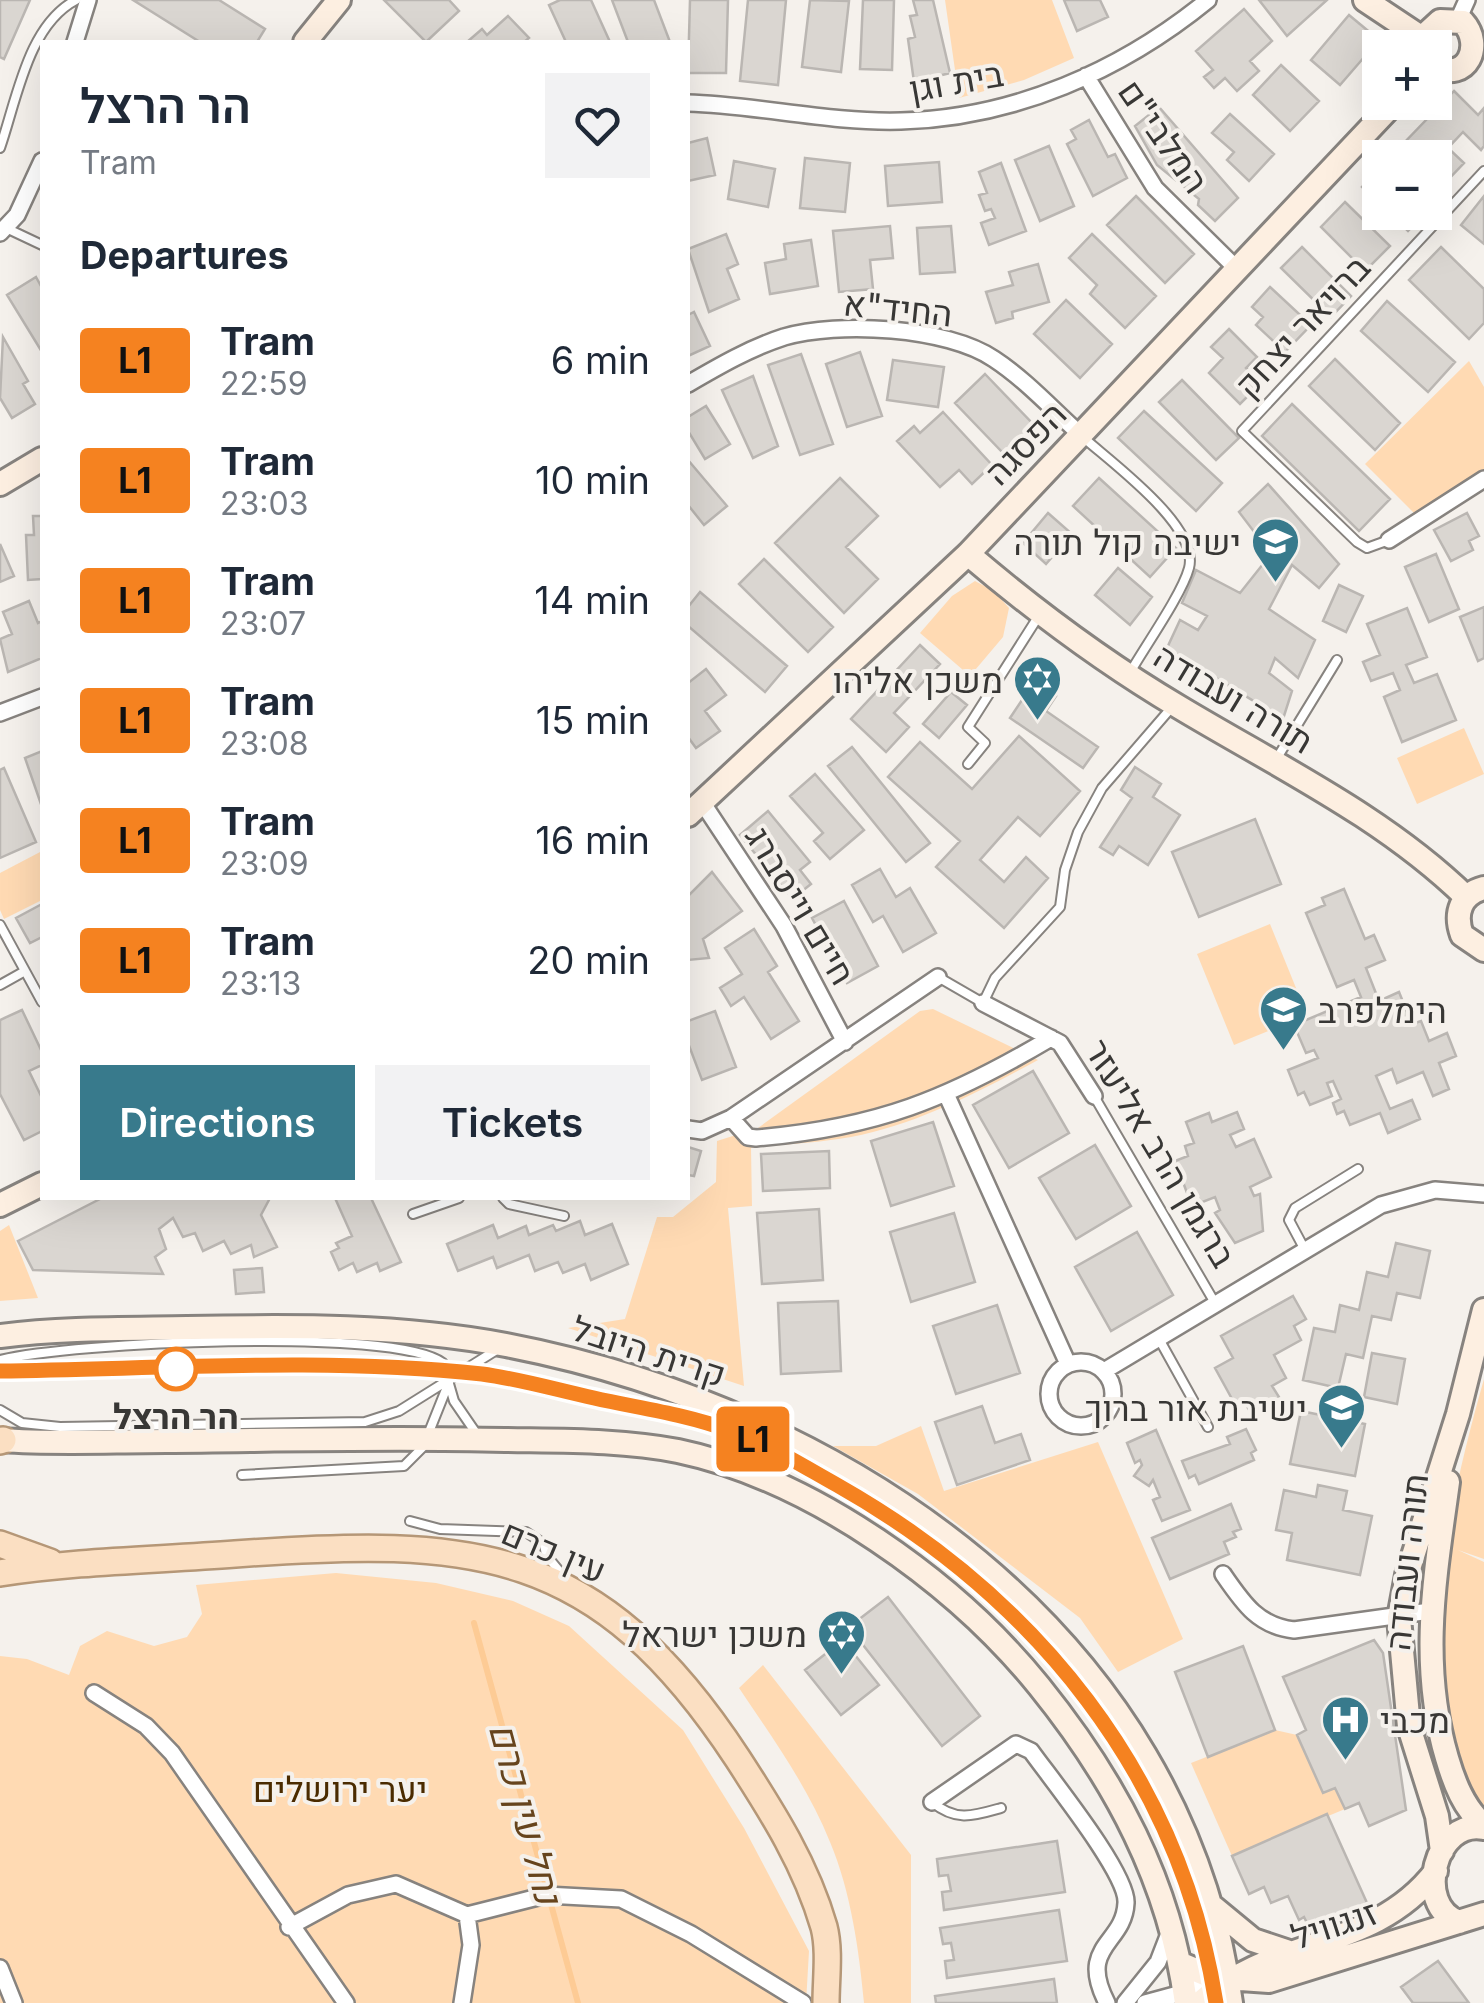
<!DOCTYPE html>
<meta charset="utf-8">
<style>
body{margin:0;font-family:Inter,Heebo,sans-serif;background:#f2f2f3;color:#1f2937;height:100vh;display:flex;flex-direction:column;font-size:38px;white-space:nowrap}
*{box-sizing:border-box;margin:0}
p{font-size:32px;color:#747a83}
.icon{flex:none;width:55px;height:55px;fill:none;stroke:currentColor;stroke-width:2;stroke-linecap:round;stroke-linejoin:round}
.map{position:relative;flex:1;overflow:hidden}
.details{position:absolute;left:40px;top:40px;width:650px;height:1160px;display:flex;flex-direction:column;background:#fff;border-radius:0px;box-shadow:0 10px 40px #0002}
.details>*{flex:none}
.badge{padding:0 20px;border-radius:8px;font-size:35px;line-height:65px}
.fabs{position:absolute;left:1362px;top:30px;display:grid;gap:20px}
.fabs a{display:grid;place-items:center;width:90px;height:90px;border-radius:0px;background:#fff;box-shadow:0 10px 40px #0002;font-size:50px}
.map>.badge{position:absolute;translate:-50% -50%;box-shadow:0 0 0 5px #fff}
h2{padding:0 40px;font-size:38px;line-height:90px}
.round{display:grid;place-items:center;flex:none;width:105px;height:105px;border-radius:0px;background:#f2f2f3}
.overview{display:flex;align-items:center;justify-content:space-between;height:170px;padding:0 40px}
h1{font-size:48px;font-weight:600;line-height:75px}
.button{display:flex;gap:20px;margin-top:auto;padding:20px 40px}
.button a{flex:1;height:115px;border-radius:0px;background:#387a8c;color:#fff;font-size:40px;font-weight:600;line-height:115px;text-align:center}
.button a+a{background:#f2f2f3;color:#1f2937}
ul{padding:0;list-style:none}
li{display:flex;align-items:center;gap:30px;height:120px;padding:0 40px}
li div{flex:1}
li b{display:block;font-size:38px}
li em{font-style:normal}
li .badge{min-width:110px;font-weight:700;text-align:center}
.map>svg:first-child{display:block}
.green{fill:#ffdab3}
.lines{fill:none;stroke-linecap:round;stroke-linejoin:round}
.stream{stroke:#fdcb95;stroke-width:6}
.building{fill:#dad6d1;stroke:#bab6b2;stroke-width:2.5}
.lane-casing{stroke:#87837f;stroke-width:12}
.street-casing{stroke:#87837f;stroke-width:20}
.secondary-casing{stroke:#87837f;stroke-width:28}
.primary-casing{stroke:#b59777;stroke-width:30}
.lane{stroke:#fff;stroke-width:8}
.street{stroke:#fff;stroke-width:15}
.secondary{stroke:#fdefe1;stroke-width:22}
.primary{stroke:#fbdfc2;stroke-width:25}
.tram{stroke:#52514e;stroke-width:2.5}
.line-casing{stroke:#fff;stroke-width:22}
.line{stroke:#f58220;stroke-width:15}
.stop-dot{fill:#fff;stroke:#f58220;stroke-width:5}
.labels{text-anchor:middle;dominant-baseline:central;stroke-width:8;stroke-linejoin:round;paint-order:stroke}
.street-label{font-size:35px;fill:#383735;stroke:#f5f1ec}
.poi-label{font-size:35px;fill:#383735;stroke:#f5f1ec;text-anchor:end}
.stop-label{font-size:35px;font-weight:bold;fill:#383735;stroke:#f5f1ec}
.park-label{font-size:35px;fill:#4a2b00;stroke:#f5f1ec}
.water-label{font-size:38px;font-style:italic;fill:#66441d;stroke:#f5f1ec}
</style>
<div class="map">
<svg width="1484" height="2003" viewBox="0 0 1484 2003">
<rect width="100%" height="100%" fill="#f5f1ec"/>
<path class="green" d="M945,0H1052L1074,58L1024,80L959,98Z
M1469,361L1484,387V470L1416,515L1365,464Z
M975,581L994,591L1009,608L1003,637L970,676L920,633L952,596Z
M1464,728L1484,774L1417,804L1397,758Z
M42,851V900L4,919L0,910V873Z
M1270,924L1307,1015L1234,1045L1197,954Z
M933,1009L1038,1060C979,1092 918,1124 851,1137C818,1143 784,1144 751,1148L752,1206L728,1208L744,1386L568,1328L625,1319L657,1217H673L716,1182L717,1141L758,1128L920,1011Z
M9,1225L38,1298L0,1301V1231Z
M1484,1379V1559L1458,1550L1484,1562V1813C1400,1703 1450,1499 1484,1379Z
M921,1426L944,1491L1098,1442L1183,1639L1118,1672L1080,1618L918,1494L833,1446H876Z
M336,1573L436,1583L513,1601L569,1626L683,1730L744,1828L809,1951L806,2003H0V1656L27,1659L69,1675L80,1646L107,1631L154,1646L187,1637L202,1614L196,1585Z
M763,1665L911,1855V2003H864C859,1950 851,1892 830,1842C808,1787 772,1737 739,1688Z
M1275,1730L1297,1735L1323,1793L1335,1788L1345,1809L1232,1856L1191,1763Z"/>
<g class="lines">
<path class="stream" d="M474,1623L578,2003"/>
</g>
<path class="building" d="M0,0H30L4,59L0,57Z
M133,0H219L265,29L257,42H200Z
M384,0H449L459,11L426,42Z
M560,0H591L610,42H566L549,5Z
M612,0H654L670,42H628Z
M690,0H728L726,73H688Z
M748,0H786L778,85L740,81Z
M810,0L849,1L841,72L802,67Z
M863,0H894L892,70L860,69Z
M913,0H933L950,73L914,82L908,39L915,37L910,16L917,15Z
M1064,0H1100L1108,17L1077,31Z
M1259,0H1327L1287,36Z
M1244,9L1272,41L1250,61L1259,71L1237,91L1225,78L1214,88L1204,77L1213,70L1196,51Z
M1349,15L1379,40L1340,85L1311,60Z
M508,16L529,38L524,42H467L482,29L487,35Z
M1281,65L1319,101L1290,131L1253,95Z
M1454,91L1478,115L1484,108V146L1481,150L1463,132L1448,148L1464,163L1444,184L1435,175V158H1417L1403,144Z
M1159,107L1238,198L1215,221L1198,205L1199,199L1157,165L1135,126Z
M1230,114L1274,154L1249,181L1227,160L1234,152L1212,133Z
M1089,120L1108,157L1115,154L1127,178L1093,196L1067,144L1076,139L1071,130Z
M707,138L715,175L688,181V143Z
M1049,146L1074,206L1040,221L1015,160Z
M805,158L850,163L845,212L800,208Z
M734,161L775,169L768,207L728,199Z
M939,162L942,202L888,206L885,166Z
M1001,163L1026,231L989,245L981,223L995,218L991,209L985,211L979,195L987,193L979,172Z
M1380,168V204L1362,187Z
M1136,196L1194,254L1165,283L1107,225Z
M1484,196V244L1461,225Z
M1345,202L1390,246L1365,271L1321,227Z
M1389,212H1426L1408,231Z
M890,226L893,258L870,260L873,289L839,292L833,231Z
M951,226L955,272L920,274L917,228Z
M726,234L738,264L727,269L739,299L709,312L688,249Z
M1092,234L1156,296L1125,328L1090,294L1097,285L1069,258Z
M811,240L818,286L770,294L765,263L786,259L784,244Z
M1302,247L1351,296L1331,317L1281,268Z
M1441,247L1484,289V323L1469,339L1409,280Z
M1038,264L1049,302L1012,312L1013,318L996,323L986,292L1013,285L1009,272Z
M36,277L42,288V352L7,295Z
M1270,287L1311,325L1285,352L1256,325L1263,317L1252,307Z
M1066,300L1112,344L1080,378L1034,334Z
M1387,301L1455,362L1428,392L1361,331Z
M694,312L710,346L688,356V315Z
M1229,329L1257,357L1246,368L1261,383L1240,404L1209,373L1223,358L1211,347Z
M3,337L28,381L23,384L35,404L12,418L0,398Z
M860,352L882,416L847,427L826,364Z
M801,354L833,444L800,455L768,365Z
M1335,359L1400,423L1375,450L1309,386Z
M893,360L944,367L938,407L887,400Z
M985,374L1034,425L1004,454L955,403Z
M753,376L778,446L753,458L722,390Z
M1182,380L1239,438L1216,460L1159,402Z
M1292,404L1390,499L1359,531L1262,436Z
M706,406L730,444L705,459L688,431V417Z
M1144,411L1222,483L1196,511L1118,438Z
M943,412L992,465L972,484L959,470L940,487L897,441L914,426L920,433Z
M688,460L727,506L704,525L688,505Z
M840,478L878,516L846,547L878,579L844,613L775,543Z
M1099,478L1176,548L1150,577L1073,506Z
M1268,484L1339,564L1319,588L1292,565L1269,609L1315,640L1298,678L1275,658L1269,673L1292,691L1283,719L1167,648L1180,620L1198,630L1207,616L1182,603L1196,570L1240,593L1271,554L1239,512Z
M1048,513L1072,534L1046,564L1023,543Z
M1467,513L1479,536L1469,541L1473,550L1451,561L1434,530Z
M33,516H42V579L28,580L26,535H34Z
M0,544L14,576L0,582Z
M1436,554L1459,609L1429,622L1405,567Z
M764,559L833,627L808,652L739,584Z
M1118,568L1152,597L1130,625L1095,595Z
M1339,585L1363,596L1346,632L1323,621Z
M700,592L787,666L765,692L688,626V607Z
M29,601L38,623L42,621V658L8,672L0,639L12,634L3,612Z
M1484,607V658L1478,661L1460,617Z
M1407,608L1427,657L1406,665L1414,683L1437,674L1456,720L1402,742L1384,697L1400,690L1393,673L1371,681L1363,662L1380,655L1367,624Z
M920,645L940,664L894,713L909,727L886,752L851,719Z
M706,669L726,695L705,711L720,731L696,748L688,737V683Z
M1034,682L1056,696L1046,711L1098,747L1083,768L1010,718Z
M951,692L967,705L939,738L923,724Z
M1019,736L1080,791L1040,836L1018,817L980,860L1004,882L1026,857L1048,878L1004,928L936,867L960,841L888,777L920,742L972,789Z
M852,747L930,843L906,862L828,766Z
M42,751V807L25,758Z
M1135,767L1161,784L1153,797L1180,815L1148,865L1119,846L1113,855L1100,847L1132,798L1121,790Z
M4,768L36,842L0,858V770Z
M815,774L864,830L830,859L814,841L823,833L790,796Z
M768,811L810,862L800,870L811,884L792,899L740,835Z
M1255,819L1281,884L1199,917L1172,852Z
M880,869L896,897L910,888L936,933L903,952L883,916L873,922L852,885Z
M712,872L742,911L703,939L709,958L688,960V896Z
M1344,889L1365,939L1374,935L1385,960L1366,968L1379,1001L1399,992L1412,1024L1421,1021L1429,1041L1447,1033L1456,1056L1439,1063L1449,1089L1433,1096L1423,1072L1397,1083L1392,1069L1376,1076L1390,1109L1412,1100L1420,1119L1388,1133L1380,1113L1350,1125L1344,1111L1337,1114L1333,1103L1341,1099L1333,1081L1327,1083L1332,1096L1310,1105L1304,1092L1298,1095L1288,1070L1318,1058L1314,1050L1306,1053L1294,1025L1361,997L1354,980L1337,987L1306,913L1325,905L1322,898Z
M844,901L878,966L847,983L812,918Z
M42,904V937L30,943L16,918Z
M754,929L777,966L768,972L799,1021L771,1039L744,997L731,1006L720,988L742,974L725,948Z
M22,1010L42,1052V1065L29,1071L42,1098V1131L24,1140L0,1094V1020Z
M715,1011L736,1067L702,1080L688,1043V1021Z
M1033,1071L1069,1133L1009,1168L973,1105Z
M1237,1112L1244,1129L1230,1135L1236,1147L1254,1139L1271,1177L1250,1187L1254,1196L1260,1194L1263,1231L1235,1243L1215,1213L1220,1210L1215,1197L1192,1206L1175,1161L1188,1156L1185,1146L1194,1143L1186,1122L1209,1113L1212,1122Z
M933,1122L954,1186L891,1206L871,1141Z
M1095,1145L1131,1206L1076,1239L1039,1178Z
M688,1147L701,1151L694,1176L688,1175Z
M829,1151L830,1188L763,1191L761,1154Z
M102,1198H270L261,1215L277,1247L254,1257L251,1245L231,1254L224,1241L203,1251L195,1233L183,1237L173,1218L159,1229L166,1249L155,1257L163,1274L33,1270L18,1241Z
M335,1198H371L401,1262L380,1271L377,1263L357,1272L353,1263L339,1270L331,1252L339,1248L336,1243L352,1236Z
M819,1209L823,1280L762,1284L757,1213Z
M954,1213L975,1282L911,1302L890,1232Z
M580,1221L585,1235L612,1224L628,1264L591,1280L585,1264L563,1273L558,1262L535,1271L529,1255L497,1268L493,1257L458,1271L447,1244L493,1225L498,1238L526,1226L529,1235L553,1225L556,1231Z
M1137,1232L1173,1295L1111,1331L1075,1267Z
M1396,1243L1430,1251L1420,1298L1397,1293L1391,1320L1372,1316L1363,1358L1346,1354L1338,1388L1303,1380L1314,1328L1335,1332L1340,1305L1359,1310L1367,1272L1388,1277Z
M262,1268L264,1292L236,1294L234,1270Z
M1293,1296L1306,1319L1294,1326L1301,1340L1274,1355L1286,1378L1272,1386L1279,1397L1251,1413L1245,1403L1237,1408L1215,1368L1233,1358L1221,1336Z
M838,1301L841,1371L781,1374L778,1303Z
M997,1305L1020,1373L956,1394L933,1326Z
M1372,1353L1405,1359L1397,1404L1364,1397Z
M982,1406L995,1443L1021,1434L1030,1460L957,1485L935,1422Z
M1301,1411L1365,1424L1355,1476L1290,1464Z
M1246,1429L1256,1450L1251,1453L1254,1460L1199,1484L1195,1475L1189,1478L1182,1461L1230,1444L1227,1437Z
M1156,1430L1190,1510L1162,1521L1153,1500L1160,1497L1153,1480L1149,1486L1134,1476L1142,1465L1140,1460L1135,1463L1127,1443Z
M1318,1485L1347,1491L1343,1510L1372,1516L1360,1575L1287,1560L1292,1533L1276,1530L1284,1490L1316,1497Z
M1231,1504L1241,1529L1233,1532L1236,1537L1224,1542L1229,1554L1170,1579L1152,1538Z
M888,1597L980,1716L942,1746L849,1627Z
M843,1640L879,1685L841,1715L805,1670Z
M1374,1640L1383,1653L1406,1810L1369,1826L1359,1803L1345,1809L1335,1788L1323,1793L1297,1735L1306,1730L1283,1677Z
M1243,1646L1275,1730L1208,1757L1175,1672Z
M1327,1814L1367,1903L1310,1929L1304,1917L1299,1920L1288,1896L1271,1903L1264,1887L1249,1894L1232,1856Z
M1057,1841L1065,1892L944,1910L942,1892L951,1891L948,1875L939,1876L937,1859Z
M1059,1910L1067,1961L947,1978L945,1961L954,1960L951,1943L943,1944L940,1928Z
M1438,1961L1469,2003H1413L1401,1987Z
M1054,1979L1057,2003H936L935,1996Z"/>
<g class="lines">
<defs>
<path id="lane" d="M0,148C17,99 28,25 76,0
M6,228L42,245
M1084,438C1112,463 1200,527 1189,568C1182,594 1146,645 1131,671
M1389,540L1367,548L1357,542L1242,431L1484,171
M1277,758L1337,660
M968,764L985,743L968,727L1038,617
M0,925L42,1002
M938,977L983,1003L995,978L1060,907L1065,870L1078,832L1102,788L1172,707
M0,985L25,971
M1094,1096L1215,1303
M503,1198L509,1204L564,1216
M413,1214L459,1198
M1305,1250L1289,1220L1295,1208L1358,1169
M1159,1339L1208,1427
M0,1360C70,1343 392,1326 443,1363L454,1401L476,1433
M0,1410L22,1423L60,1427L365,1422L399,1411L498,1349
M242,1475L404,1466L423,1447L449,1382
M410,1521L440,1529L526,1532L544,1544L546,1555L565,1578
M932,1802C956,1822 973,1816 1001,1808"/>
<path id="street" d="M1458,20L1467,0
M75,42L88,0
M1086,76L1155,188L1239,271
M688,103C758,105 829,123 901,121C1014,118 1121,71 1208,0
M0,233L17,215L42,161
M688,384C719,366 750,348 784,337C838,321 947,327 994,359C1026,380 1053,410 1081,435
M1389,540L1484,479
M0,713L42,697
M702,802L784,926L845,1042
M983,1003L1060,1043L1094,1096
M947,1096L1068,1364
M731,1118L748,1137L756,1138C876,1128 948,1099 1051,1038
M688,1129L702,1131L731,1118L938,977
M1049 1394a32 32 0 1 1 64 0a32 32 0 1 1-64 0Z
M1104,1371L1381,1205L1435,1190L1484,1194
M1223,1574C1243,1603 1258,1626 1294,1630L1430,1611
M94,1693L146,1726L172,1753L346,2003
M932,1802L1016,1744L1031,1751C1051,1779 1128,1874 1126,1903C1124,1945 1077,1945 1107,2003
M289,1927L348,1895L396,1884L467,1915L546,1895L621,1899L691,1934L803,2003
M0,1968L14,2003
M462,2003L471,1945L467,1915
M1125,2003L1158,1962L1170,1931
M1145,2003L1193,1990L1216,1970"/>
<path id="secondary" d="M1365,0L1425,40
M305,42L339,0
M1425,48L1428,32L1440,21L1463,22C1484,45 1467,83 1435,66
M0,484L42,459
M968,554C1035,611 1103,662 1179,707C1277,766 1384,817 1466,897
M688,815L968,554L1395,102
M1484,888C1461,894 1454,913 1462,935L1484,950
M0,1205L42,1184
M0,1336C62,1328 125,1329 187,1328C295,1326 400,1325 506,1345C848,1411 1182,1637 1231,2003
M0,1440C55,1444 111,1441 166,1441C279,1440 392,1437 505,1440C563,1441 622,1440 678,1451C811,1479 955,1582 1039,1686C1115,1780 1170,1882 1186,2003
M1448,1482C1435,1577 1419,1663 1447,1758C1454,1782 1464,1809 1484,1825
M1442,1851L1437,1816L1409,1727L1399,1618L1407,1575L1458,1414L1484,1310
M1213,1907L1253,1940L1292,1953
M1459,1922C1413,1906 1435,1818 1484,1828
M1179,1963L1212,1977L1269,1981L1484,1914
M1200,2003C1273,1936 1373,1953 1436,1871"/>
<path id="primary" d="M0,1441L3,1440
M0,1544L50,1562
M0,1573C77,1561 157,1560 235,1554C473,1537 597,1544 738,1759C773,1813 806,1865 824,1927C830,1950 826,1979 826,2003"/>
</defs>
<use href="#lane" class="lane-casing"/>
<use href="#street" class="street-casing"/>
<use href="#secondary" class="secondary-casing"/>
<use href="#primary" class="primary-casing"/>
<use href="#lane" class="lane"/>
<use href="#street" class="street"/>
<use href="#secondary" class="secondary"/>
<use href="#primary" class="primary"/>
<path class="tram" d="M0,1371C159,1370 323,1357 482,1374C525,1379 567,1392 609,1401C656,1412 705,1419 750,1438C780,1450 808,1469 837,1485C1034,1597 1181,1774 1216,2003"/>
</g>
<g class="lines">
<defs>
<path id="line" d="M0,1371C159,1369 323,1357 482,1374C520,1379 557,1390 594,1398C638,1408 685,1414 728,1430C767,1443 801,1465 837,1485C1035,1597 1180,1774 1216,2003"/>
</defs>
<use href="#line" class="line-casing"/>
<use href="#line" class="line"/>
</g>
<defs>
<symbol id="school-pin" viewBox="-11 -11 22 30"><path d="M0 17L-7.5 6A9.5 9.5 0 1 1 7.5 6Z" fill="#387a8c" stroke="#f5f1ec"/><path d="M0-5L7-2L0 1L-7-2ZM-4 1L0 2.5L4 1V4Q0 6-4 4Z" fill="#fff"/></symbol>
<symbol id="synagogue-pin" viewBox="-11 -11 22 30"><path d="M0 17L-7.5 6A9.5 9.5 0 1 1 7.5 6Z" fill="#387a8c" stroke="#f5f1ec"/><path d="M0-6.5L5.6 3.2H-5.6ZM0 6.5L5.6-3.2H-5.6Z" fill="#fff"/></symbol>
<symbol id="hospital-pin" viewBox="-11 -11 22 30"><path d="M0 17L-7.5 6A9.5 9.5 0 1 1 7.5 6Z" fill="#387a8c" stroke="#f5f1ec"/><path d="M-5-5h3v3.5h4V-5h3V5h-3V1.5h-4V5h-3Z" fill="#fff"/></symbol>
</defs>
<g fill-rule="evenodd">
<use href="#school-pin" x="1248" y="514" width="55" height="75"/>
<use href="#synagogue-pin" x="1010" y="652" width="55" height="75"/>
<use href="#school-pin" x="1256" y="982" width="55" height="75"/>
<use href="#school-pin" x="1314" y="1380" width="55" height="75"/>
<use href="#synagogue-pin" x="814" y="1606" width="55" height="75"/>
<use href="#hospital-pin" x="1318" y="1692" width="55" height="75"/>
</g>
<circle class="stop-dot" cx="176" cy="1369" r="20"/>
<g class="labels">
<g class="street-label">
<text transform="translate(956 81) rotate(-10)">בית וגן</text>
<text transform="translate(1164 136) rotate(55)">המלבי"ם</text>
<text transform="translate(898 308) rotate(6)">החיד"א</text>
<text transform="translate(1302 326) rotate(-47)">ברויאר יצחק</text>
<text transform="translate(1025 443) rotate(-46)">הפסגה</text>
<text transform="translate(1234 698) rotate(31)">תורה ועבודה</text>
<text transform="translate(801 905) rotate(59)">חיים וייסברג</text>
<text transform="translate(1161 1153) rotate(59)">ברגמן הרב אליעזר</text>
<text transform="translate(649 1351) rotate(18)">קרית היובל</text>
<text transform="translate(554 1551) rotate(23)">עין כרם</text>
<text transform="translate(1406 1562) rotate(-84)">תורה ועבודה</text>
<text transform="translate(1334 1924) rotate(-18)">זנגוויל</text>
</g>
<g class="poi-label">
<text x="1241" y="542">ישיבה קול תורה</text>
<text x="1003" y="680">משכן אליהו</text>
<text x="1318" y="1010" text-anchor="start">הימלפרב</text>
<text x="1307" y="1408">ישיבת אור ברוך</text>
<text x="807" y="1634">משכן ישראל</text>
<text x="1380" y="1720" text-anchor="start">מכבי</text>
</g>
<g class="stop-label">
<text x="176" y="1416">הר הרצל</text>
</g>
<g class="park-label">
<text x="340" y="1789">יער ירושלים</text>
</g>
<g class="water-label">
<text transform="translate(526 1813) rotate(75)">נחל עין כרם</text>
</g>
</g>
</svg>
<div class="fabs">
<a>+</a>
<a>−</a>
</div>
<b class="badge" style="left:753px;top:1439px;background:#f58220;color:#111">L1</b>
<section class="details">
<div class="overview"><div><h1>הר הרצל</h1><p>Tram</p></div><a class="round"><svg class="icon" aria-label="heart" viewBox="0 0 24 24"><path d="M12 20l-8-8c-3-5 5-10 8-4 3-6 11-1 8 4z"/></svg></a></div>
<h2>Departures</h2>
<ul>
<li><span class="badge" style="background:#f58220;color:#111">L1</span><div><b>Tram</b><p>22:59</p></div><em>6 min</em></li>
<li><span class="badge" style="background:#f58220;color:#111">L1</span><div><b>Tram</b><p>23:03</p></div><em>10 min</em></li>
<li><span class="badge" style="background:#f58220;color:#111">L1</span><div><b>Tram</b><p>23:07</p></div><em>14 min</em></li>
<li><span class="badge" style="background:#f58220;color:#111">L1</span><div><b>Tram</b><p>23:08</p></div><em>15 min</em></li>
<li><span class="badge" style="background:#f58220;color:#111">L1</span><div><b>Tram</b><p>23:09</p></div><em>16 min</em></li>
<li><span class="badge" style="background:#f58220;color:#111">L1</span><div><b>Tram</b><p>23:13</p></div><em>20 min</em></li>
</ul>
<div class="button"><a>Directions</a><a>Tickets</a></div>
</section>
</div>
